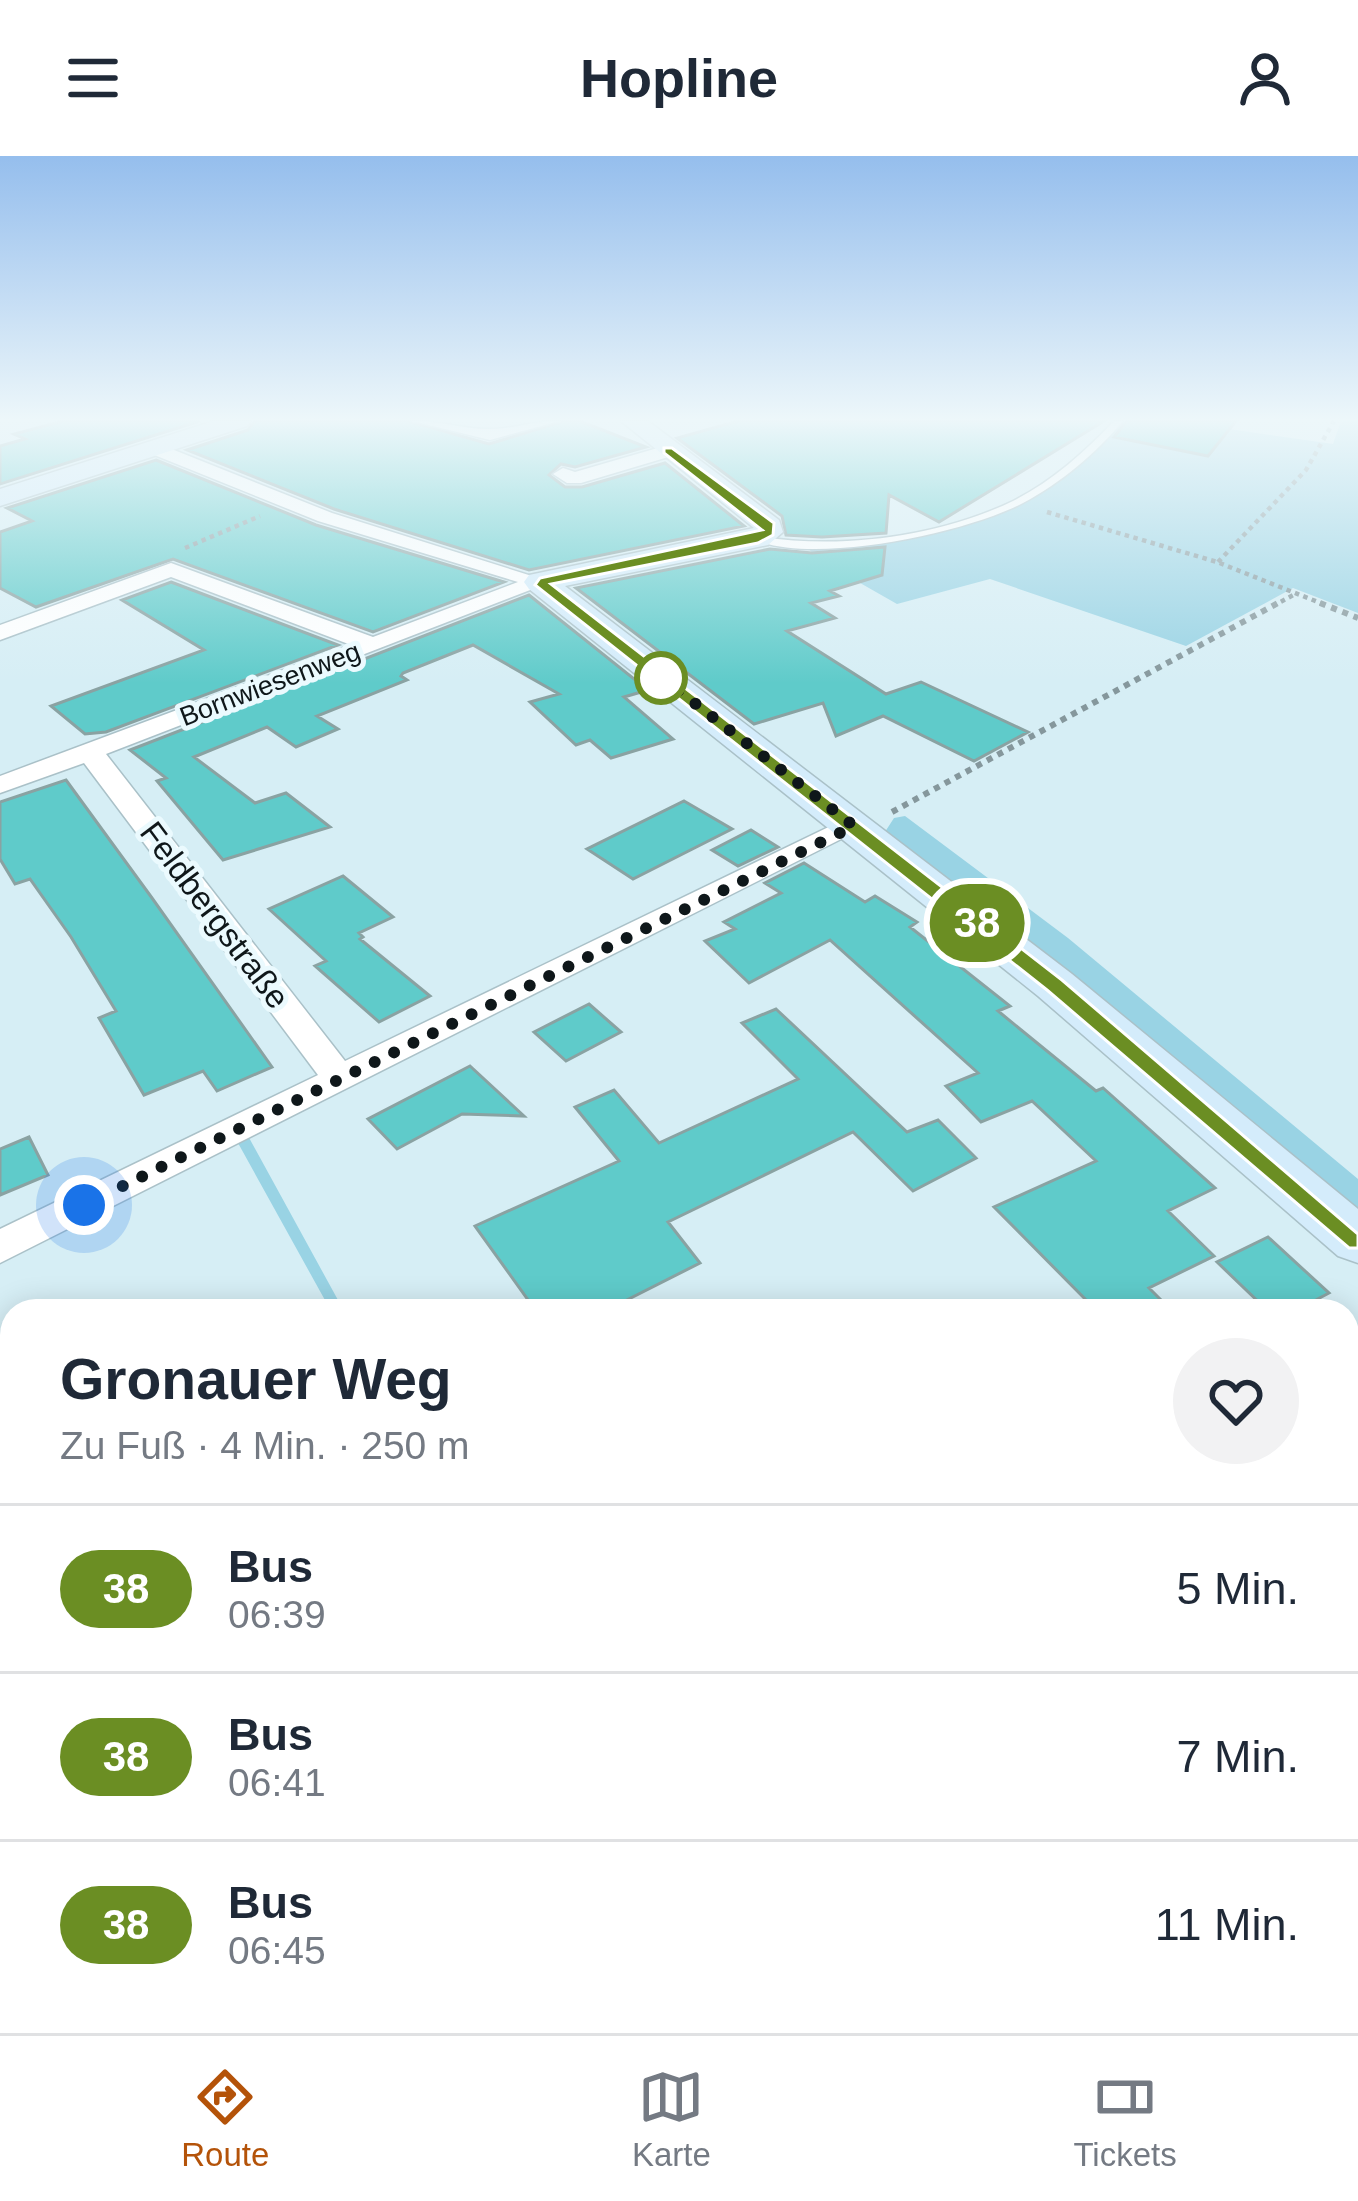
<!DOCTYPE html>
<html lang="de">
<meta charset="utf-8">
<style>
body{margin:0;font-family:Arial,sans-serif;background:#f2f2f3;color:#1f2937;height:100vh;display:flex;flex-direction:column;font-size:45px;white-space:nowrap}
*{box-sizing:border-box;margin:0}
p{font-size:39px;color:#747a83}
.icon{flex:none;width:66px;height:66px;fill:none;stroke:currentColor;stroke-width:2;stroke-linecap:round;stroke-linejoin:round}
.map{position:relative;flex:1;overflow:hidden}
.drawer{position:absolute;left:0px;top:1143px;width:1359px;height:735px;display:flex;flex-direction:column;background:#fff;border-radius:36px 36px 0 0;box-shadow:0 6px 30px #0003}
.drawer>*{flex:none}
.badge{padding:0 24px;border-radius:39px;font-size:42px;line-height:78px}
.you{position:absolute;width:60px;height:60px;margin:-30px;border:9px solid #fff;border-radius:50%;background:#1a73e8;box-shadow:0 0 0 18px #1a73e833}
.map>.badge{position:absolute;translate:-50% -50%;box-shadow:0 0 0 6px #fff}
.round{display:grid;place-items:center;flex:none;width:126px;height:126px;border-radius:63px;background:#f2f2f3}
.summary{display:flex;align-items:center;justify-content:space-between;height:204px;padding:0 60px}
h1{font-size:57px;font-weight:700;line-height:90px}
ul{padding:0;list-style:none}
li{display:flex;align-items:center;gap:36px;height:168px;padding:0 60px;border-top:3px solid #e0e1e3}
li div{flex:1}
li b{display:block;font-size:45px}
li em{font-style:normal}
li .badge{min-width:132px;font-weight:700;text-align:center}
header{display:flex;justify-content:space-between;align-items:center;height:156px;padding:0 60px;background:#fff;font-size:54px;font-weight:700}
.menu{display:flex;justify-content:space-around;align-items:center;height:168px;border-top:3px solid #e0e1e3;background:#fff;font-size:33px;color:#747a83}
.menu a{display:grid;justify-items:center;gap:6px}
.menu .on{color:#b45309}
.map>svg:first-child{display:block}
.green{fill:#99d3e4}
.building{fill:#5fcbca;stroke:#8aa2a2;stroke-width:3}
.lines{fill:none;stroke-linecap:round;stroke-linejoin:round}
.lane-casing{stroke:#aac1c8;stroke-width:3}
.street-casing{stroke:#aac1c8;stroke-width:3}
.secondary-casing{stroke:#aac1c8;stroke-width:3}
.path-far3{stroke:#85979c;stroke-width:4.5;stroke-dasharray:4.5 4.5;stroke-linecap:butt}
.path-far2{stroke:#85979c;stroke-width:6;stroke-dasharray:6 6;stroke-linecap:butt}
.path-far1{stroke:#85979c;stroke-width:9;stroke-dasharray:10 10;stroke-linecap:butt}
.path{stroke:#85979c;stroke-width:12;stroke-dasharray:14 14;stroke-linecap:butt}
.lane{fill:#fff;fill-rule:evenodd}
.street{fill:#fff;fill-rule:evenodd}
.secondary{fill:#d4ecfb;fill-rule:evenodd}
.line{fill:#6b8e23;stroke:#fff;stroke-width:3}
.walk{stroke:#0f171a;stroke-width:12;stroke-dasharray:0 21.6}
.stop-dot{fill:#fff;stroke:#6b8e23;stroke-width:6}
.labels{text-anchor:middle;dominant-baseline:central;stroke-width:10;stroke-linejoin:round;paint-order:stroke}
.far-street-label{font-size:27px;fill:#0f171a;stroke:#ebfafe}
.street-label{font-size:33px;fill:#0f171a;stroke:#ebfafe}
</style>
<header><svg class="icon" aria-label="menu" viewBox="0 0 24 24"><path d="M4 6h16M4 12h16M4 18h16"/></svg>Hopline<svg class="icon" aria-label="person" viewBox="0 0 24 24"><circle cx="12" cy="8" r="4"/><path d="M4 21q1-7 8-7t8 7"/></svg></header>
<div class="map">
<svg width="1358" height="1877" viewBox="0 0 1358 1877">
<rect width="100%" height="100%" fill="#d6eef5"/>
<path class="green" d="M1123,265H1174L1333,288L1341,265H1358V457L1293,432L1186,490L990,423L897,448L818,403L808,392C937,375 1030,365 1123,265Z
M905,660L1068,782L1358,1023V1064L883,679L894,662Z
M247,978L344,1155H331L238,987L0,1107Z
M868,1866H1210L1217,1877H859Z"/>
<path class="building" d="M63,265H200L0,328V290L25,283L14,278Z
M255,265H408L489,288L564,265H580L646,291L575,311L561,308L549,319L565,331H582L665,307L744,370L529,414L334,353L187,294L248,274Z
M738,265H1104L939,366L889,339L886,377L822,381L786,379L782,360L677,282Z
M1127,265H1236L1208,300L1114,281Z
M156,304L316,369L504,426L373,476L173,403L36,451L0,432V376L32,365L7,352Z
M885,391L882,419L830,435L839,440L811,447L835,462L787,475L886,538L921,526L1028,576L974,605L883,560L836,580L823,547L754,568L576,432L770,393L812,397Z
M171,426L338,489L106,576L85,578L51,550L204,494L122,444Z
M529,439L648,534L624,541L673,583L611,602L590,584L576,589L530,546L559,538L473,489L403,517L401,520L407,524L317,560L338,573L296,591L267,571L194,601L255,647L286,637L330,671L223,704L157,625L166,622L130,594Z
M66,624L152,742L272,911L217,935L203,915L144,939L99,862L116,855L71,781L30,723L15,728L0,703V646Z
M684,645L732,673L633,723L587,693Z
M751,674L778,691L738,710L712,694Z
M804,707L865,746L875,740L917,766L910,771L1010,850L998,855L1096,935L1103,932L1215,1032L1168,1055L1214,1100L1149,1132L1172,1155H1097L994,1051L1096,1005L1032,945L981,966L946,930L978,917L830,784L749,827L705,785L735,773L724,766L781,737L765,727Z
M343,720L393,761L359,777L363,781L360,783L430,840L379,866L315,810L326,805L269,753Z
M589,848L621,876L566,905L534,876Z
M776,853L907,976L938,964L976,1002L913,1035L853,976L668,1066L700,1107L605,1155H536L475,1070L619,1005L575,951L614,934L659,987L798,923L742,867Z
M470,910L524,960L462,958L397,993L368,963Z
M29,981L48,1019L0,1039V993Z
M1268,1081L1329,1137L1295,1155H1268L1217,1106Z"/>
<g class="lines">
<defs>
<path id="lane" d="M1114,265H1123C1096,297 1061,327 1023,347C966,377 812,410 753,383L758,380C839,394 938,381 1013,345C1051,326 1085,296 1114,265Z"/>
<path id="street" d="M412,265C439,264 465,274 491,273C514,273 536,264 560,265L490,284Z
M154,286L332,357L551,426L106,598L345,905L843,664H863L867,670L0,1107V1073L318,919L84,607L0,637V620L351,489L171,421L0,484V469L171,407L373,481L518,426L318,365L147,296L145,292Z
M668,289L677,295L675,299L581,327H567L553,318L563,312L575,316Z"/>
<path id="secondary" d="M214,265H251L247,270L0,350V333Z
M621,265H648L779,364L783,376L768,389L565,430L1072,818L1358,1053V1107L1338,1100L1038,840L529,433L524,426L529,419L754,372Z"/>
</defs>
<use href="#lane" class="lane-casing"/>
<use href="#street" class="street-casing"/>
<use href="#secondary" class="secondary-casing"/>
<path class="path-far3" d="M1047,356L1217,406L1328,450
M185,392L260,360
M1218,406L1306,314L1334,265
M1273,450L1297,437"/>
<path class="path-far2" d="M1320,447L1358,462
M892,656L1278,447"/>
<path class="path-far1" d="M1347,1278L1358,1265"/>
<path class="path" d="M827,1877L836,1866"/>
<use href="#lane" class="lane"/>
<use href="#street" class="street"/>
<use href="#secondary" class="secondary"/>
</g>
<linearGradient id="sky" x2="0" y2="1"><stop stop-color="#95beed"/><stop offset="0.5" stop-color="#edf7fa"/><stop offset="1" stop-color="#edf7fa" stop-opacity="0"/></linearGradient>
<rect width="1358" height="527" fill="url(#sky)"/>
<path class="line" d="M664,292H672L774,367L773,379L758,387L551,428L1062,824L1358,1078V1092H1349L1047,834L535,429L540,422L762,374L664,297Z"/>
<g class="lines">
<path class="walk" d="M84,1049L854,670L653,515L661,522"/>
</g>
<circle class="stop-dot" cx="661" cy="522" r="24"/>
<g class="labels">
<g class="far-street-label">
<text transform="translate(270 528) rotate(-21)">Bornwiesenweg</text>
</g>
<g class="street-label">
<text transform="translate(215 759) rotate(53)">Feldbergstraße</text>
</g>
</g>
</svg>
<div class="you" style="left:84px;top:1049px"></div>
<b class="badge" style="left:977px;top:767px;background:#6b8e23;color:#fff">38</b>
<section class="drawer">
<div class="summary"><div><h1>Gronauer Weg</h1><p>Zu Fuß · 4 Min. · 250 m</p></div><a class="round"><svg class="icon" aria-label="heart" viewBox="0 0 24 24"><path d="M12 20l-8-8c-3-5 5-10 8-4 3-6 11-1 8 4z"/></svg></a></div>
<ul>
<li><span class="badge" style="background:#6b8e23;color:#fff">38</span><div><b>Bus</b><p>06:39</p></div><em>5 Min.</em></li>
<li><span class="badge" style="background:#6b8e23;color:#fff">38</span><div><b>Bus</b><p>06:41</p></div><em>7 Min.</em></li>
<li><span class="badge" style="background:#6b8e23;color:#fff">38</span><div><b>Bus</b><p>06:45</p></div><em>11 Min.</em></li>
</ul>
</section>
</div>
<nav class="menu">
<a class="on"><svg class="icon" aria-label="directions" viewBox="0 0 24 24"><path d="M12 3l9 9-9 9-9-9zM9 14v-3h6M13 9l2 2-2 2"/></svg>Route</a>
<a><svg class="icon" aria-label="map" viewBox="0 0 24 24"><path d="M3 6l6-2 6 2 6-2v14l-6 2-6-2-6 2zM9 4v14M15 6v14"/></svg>Karte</a>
<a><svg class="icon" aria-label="tickets" viewBox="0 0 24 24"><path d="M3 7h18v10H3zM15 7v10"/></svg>Tickets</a>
</nav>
